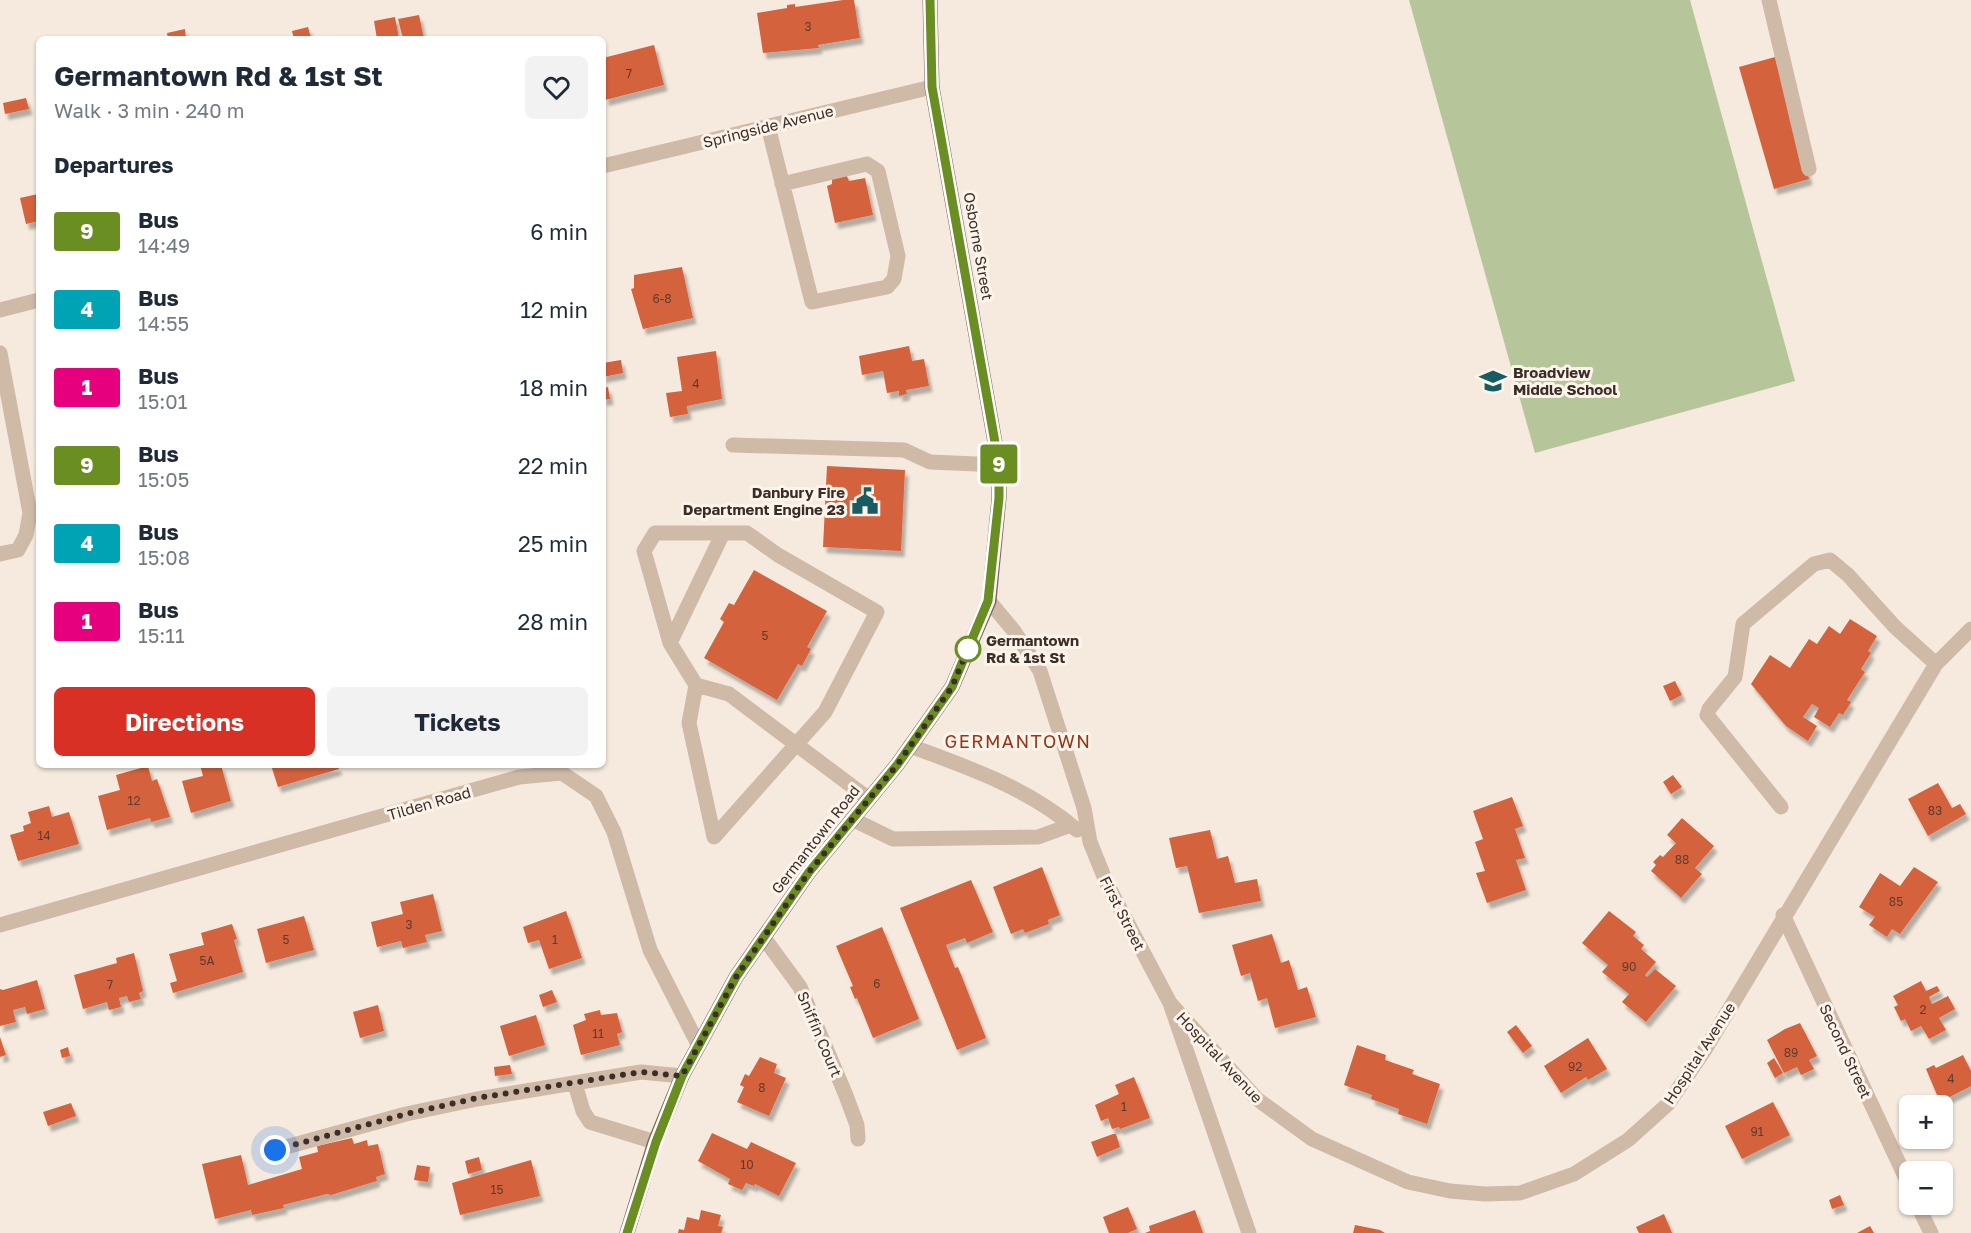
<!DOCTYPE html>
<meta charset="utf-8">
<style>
body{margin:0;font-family:"Golos Text",sans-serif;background:#f2f2f3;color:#1f2937;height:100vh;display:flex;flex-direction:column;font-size:22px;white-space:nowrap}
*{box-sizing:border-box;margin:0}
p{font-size:20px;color:#747a83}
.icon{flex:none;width:33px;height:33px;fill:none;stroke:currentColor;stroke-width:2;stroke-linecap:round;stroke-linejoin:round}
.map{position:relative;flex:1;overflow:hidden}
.panel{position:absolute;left:36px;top:36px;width:570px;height:732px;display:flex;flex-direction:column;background:#fff;border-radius:9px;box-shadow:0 2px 4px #0004}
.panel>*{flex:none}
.badge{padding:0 12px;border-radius:4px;font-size:21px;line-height:39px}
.fabs{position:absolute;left:1899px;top:1095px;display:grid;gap:12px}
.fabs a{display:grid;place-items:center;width:54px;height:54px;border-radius:9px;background:#fff;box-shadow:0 2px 4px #0004;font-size:30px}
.you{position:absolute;width:30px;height:30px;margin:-15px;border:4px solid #fff;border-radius:50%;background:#1a73e8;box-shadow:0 0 0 9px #1a73e833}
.map>.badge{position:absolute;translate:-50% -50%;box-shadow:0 0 0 3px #fff}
h2{padding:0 18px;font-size:22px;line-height:54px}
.round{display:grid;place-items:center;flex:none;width:63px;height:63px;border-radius:9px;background:#f2f2f3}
.summary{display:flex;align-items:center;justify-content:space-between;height:102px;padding:0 18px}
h1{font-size:28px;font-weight:700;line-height:45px}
.cta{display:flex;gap:12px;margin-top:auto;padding:12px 18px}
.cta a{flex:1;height:69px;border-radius:9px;background:#d93025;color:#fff;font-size:24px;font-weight:700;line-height:69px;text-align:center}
.cta a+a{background:#f2f2f3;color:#1f2937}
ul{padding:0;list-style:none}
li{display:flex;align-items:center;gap:18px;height:78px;padding:0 18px}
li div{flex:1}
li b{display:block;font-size:22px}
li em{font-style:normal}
li .badge{min-width:66px;font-weight:700;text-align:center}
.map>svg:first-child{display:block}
.green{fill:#b7c69a}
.building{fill:#d4623c;filter:url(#shadow)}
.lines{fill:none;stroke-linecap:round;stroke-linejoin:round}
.minor{stroke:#cfb9a7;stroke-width:15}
.major{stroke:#7e6557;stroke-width:15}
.line-casing{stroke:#fff;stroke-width:14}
.line{stroke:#6b8e23;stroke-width:9}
.walk{stroke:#3b2e28;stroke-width:6;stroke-dasharray:0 10.8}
.stop-dot{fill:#fff;stroke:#6b8e23;stroke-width:3}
.labels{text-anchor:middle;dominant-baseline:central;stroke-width:6;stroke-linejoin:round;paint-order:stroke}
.number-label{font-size:12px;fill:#613b2d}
.street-label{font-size:15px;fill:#3b2e28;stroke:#fcf4ea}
.poi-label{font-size:15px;font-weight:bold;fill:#3b2e28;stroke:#fcf4ea;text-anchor:start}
.stop-label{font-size:15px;font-weight:bold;fill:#3b2e28;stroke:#fcf4ea;text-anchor:start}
.quarter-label{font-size:18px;letter-spacing:1.5px;fill:#943517;stroke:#fcf4ea}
</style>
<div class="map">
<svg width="1971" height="1233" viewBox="0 0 1971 1233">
<defs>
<filter id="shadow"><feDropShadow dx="3.5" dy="6" stdDeviation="1.5" flood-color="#0004"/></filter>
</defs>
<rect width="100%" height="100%" fill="#f5eadd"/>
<path class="green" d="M1409,0H1690L1795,381L1535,453Z"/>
<path class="building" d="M843,0H854L860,38L818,45L819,48L763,53L757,13L787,8V5L795,4V7Z
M419,15L424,39H403L398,19Z
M395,17L399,39H377L374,21Z
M308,27L311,38L294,39L292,31Z
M185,29L186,39H168L167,33Z
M654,45L664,85L605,100L603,58Z
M1775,57L1809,179L1774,189L1739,67Z
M26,98L29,109L5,114L3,103Z
M845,172L849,181L865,178L873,215L835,223L827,186L832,184V175Z
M38,194L39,221L26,224L20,198Z
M682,267L693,318L643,329L631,289L634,288V275Z
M909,346L912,361L924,359L929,386L906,390L907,394L899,396V391L887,393L883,371L862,375L859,356Z
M716,351L722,399L687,406L688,414L670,417L666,393L682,391L677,357Z
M621,360L623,373L603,377V363Z
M608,387L610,399L603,400V388Z
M827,466L905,470L901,551L823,547Z
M754,570L827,611L807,647L811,649L802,666L798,664L777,700L704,658L724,622L720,619L729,603L734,605Z
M1850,619L1877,636L1868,651L1871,653L1861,669L1865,672L1847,700L1851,702L1843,715L1839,713L1830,727L1814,717L1819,708L1812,704L1803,717L1817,726L1808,741L1786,726L1751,684L1770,655L1790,668L1809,639L1817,644L1829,626L1840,634Z
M1675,681L1682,695L1670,701L1663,686Z
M200,765H221L231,801L191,813L182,781L203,776Z
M271,765H337L339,769L278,787Z
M148,766L152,781L157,779L170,817L151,822L150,818L107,830L98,796L120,790L116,775Z
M1673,775L1682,787L1671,794L1663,782Z
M1938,783L1952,808L1960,804L1966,814L1928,836L1908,799Z
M1512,797L1523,826L1515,829L1525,858L1516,860L1526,890L1487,903L1476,873L1485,871L1475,842L1483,839L1473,811Z
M49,806L52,817L69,812L79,844L18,861L10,835L24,831L23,826L31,823L28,812Z
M1682,818L1714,846L1695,868L1702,874L1681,898L1651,871L1656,865L1653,862L1660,855L1663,857L1676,843L1667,835Z
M1210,830L1217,859L1228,856L1235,883L1257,879L1261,901L1199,913L1187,866L1176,868L1169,838Z
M1042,867L1060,915L1048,920L1049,924L1025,933L1023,929L1011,934L993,887Z
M1914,867L1938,882L1900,934L1892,929L1887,937L1869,925L1875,917L1859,907L1880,873L1900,886Z
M971,880L993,932L967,943L965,938L946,945L955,968L958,967L986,1038L957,1050L900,908Z
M433,894L442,931L425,935L427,942L403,948L401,941L377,947L371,922L403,914L400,902Z
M566,911L582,958L549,969L539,940L528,943L523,927Z
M1609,911L1636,932L1633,936L1644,945L1641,949L1656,962L1645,975L1647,977L1655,969L1676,986L1646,1022L1622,1002L1629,994L1602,972L1608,965L1582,943Z
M304,916L314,950L266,963L257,929Z
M232,924L237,939L234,940L243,972L173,993L170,983L177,981L169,954L204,945L201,933Z
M882,927L919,1019L873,1038L857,998L855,999L850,987L853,986L836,946Z
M1272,934L1281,963L1289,960L1298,990L1307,987L1316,1017L1275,1028L1267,998L1258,1001L1250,973L1241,976L1232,945Z
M134,953L143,991L139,993L141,999L129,1002L127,996L119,998L121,1007L109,1010L107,1002L83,1009L74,975L117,963L116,958Z
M37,980L45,1009L27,1014L25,1007L13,1010L16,1022L0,1026V989L3,990Z
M1921,981L1926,991L1937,986L1940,991L1929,997L1932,1004L1948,996L1955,1009L1939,1018L1946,1030L1929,1039L1921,1026L1911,1031L1905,1019L1901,1021L1894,1007L1898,1005L1893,996Z
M552,990L557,1002L543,1007L539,995Z
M378,1005L384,1031L360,1038L353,1012Z
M600,1010L601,1015L617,1013L622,1032L617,1034L620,1045L581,1055L573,1025L586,1020L584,1014Z
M536,1015L545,1045L509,1056L500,1026Z
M1800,1023L1817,1056L1809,1060L1814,1069L1801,1075L1797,1067L1784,1073L1767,1040L1785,1029Z
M1516,1025L1532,1046L1523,1053L1507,1032Z
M0,1037L6,1055L0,1057Z
M1588,1038L1607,1069L1588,1080L1586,1077L1561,1093L1544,1066Z
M1357,1045L1386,1055L1385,1060L1414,1070L1412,1074L1440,1084L1427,1124L1398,1114L1399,1109L1371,1099L1372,1095L1344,1085Z
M68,1047L70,1056L62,1058L60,1050Z
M1963,1055L1971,1071V1086L1940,1102L1926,1069L1934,1065L1936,1068Z
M760,1057L777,1064L774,1073L786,1078L769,1116L737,1102L744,1087L740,1085L745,1074L749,1076Z
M1774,1058L1783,1073L1775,1078L1767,1063Z
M510,1065L512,1074L495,1076L494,1067Z
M1134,1077L1150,1118L1120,1129L1119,1127L1112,1129L1108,1118L1101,1121L1095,1105L1119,1094L1115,1085Z
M1773,1102L1790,1135L1742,1159L1725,1126Z
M71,1103L76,1116L48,1126L43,1112Z
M712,1133L747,1149L751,1142L796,1163L779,1196L755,1184L754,1186L746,1183L742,1190L728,1184L730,1179L698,1161Z
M1113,1134H1116L1120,1147L1097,1157L1091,1142Z
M352,1138L354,1144L367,1140L368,1146L378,1144L385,1174L376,1177L377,1181L331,1195L327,1194L283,1205L284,1208L252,1215L251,1210L215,1219L202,1164L241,1155L248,1185L302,1169L299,1157L318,1152L317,1146Z
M479,1157L482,1170L468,1174L465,1161Z
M531,1160L540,1196L460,1215L452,1183Z
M417,1165L430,1167L428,1182L414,1180Z
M1840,1195L1844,1205L1832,1209L1829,1200Z
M1128,1207L1137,1229L1128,1233H1109L1103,1217Z
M701,1210L721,1215L718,1226L723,1227L721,1233H678L679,1229L684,1230L687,1217L699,1220Z
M1195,1210L1203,1233H1145L1150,1231L1149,1226Z
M1664,1214L1672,1233H1639L1636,1227Z
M1355,1225L1380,1230L1385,1233H1353Z
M1870,1226L1874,1233H1857Z"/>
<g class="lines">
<path class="minor" d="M1769,0L1809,169
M768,126L812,302L887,287L894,279L898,256L878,171L867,164L782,184
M603,166L932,87
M0,310L39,300
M0,353L30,513L26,535L18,550L0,554
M733,445L904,450L930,462L999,465
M989,601L1014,631L1040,671L1084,808L1090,842L1107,884L1170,1003L1249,1233
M670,643L723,533
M696,685L670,643L644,551L655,533H747L778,555L877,612L825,712L714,837L689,723L696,685L729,694L869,799
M910,746C970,768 1028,788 1077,830
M1781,807L1707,715L1709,709L1735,677L1743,624L1814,564L1830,560L1848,575L1895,627L1936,664
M852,819L893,839L1038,837L1071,825
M1783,915L1910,1187
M0,925L519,777L562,773L596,796L614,832L650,950L698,1044
M764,938L800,987L845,1093L857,1125L858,1139
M1170,1003L1257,1099L1312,1139L1408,1182L1450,1191L1485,1194L1520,1193L1574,1174L1628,1140L1668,1104L1706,1048L1936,664L1971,629
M575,1084L583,1111L590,1122L655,1142
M275,1150L406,1114L477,1099L641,1072L682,1076
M1917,1204L1931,1233"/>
<path class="major" d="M627,1233L655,1142L682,1076L736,977L809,872L897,765L952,687L989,601L999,498V465L932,87L930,0"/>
</g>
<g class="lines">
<defs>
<path id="line" d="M627,1233L656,1142L682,1076L736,977L809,872L897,765L952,687L988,601L999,498V465L932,87L930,0"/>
</defs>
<use href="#line" class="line-casing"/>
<use href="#line" class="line"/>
<path class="walk" d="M275,1150L406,1114L477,1098L641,1072L682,1076L736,977L809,872L897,765L952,687L970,644L968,649"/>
</g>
<defs>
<symbol id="school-bare" viewBox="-9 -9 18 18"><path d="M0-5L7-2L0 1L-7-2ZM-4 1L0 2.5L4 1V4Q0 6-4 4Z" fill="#185c62" stroke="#fcf4ea" stroke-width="2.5" paint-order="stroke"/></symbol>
<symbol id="civic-bare" viewBox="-9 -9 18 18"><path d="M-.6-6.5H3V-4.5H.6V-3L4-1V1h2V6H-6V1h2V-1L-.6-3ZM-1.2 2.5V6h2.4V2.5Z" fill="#185c62" stroke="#fcf4ea" stroke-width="2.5" paint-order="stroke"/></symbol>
</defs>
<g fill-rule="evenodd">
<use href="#school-bare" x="1474" y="362" width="38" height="38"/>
<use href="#civic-bare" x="846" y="482" width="38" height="38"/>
</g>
<circle class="stop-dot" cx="968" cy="649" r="12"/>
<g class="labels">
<g class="number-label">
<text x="808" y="26">3</text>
<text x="629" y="73">7</text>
<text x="662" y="298">6-8</text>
<text x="696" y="383">4</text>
<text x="765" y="635">5</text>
<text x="134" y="800">12</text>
<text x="1935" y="810">83</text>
<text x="44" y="835">14</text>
<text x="1682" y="859">88</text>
<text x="1896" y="901">85</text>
<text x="409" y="924">3</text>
<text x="286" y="939">5</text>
<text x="555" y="939">1</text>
<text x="207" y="960">5A</text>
<text x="1629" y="966">90</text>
<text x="877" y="983">6</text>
<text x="110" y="984">7</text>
<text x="1923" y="1009">2</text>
<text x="598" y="1033">11</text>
<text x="1791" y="1052">89</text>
<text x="1575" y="1066">92</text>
<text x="1951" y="1078">4</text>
<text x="762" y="1087">8</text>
<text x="1124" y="1106">1</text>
<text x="1757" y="1131">91</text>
<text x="747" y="1164">10</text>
<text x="497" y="1189">15</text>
</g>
<g class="street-label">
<text transform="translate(768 126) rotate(-14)">Springside Avenue</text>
<text transform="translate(979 246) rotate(80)">Osborne Street</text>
<text transform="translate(429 803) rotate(-16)">Tilden Road</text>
<text transform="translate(815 839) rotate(-52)">Germantown Road</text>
<text transform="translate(1123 913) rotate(63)">First Street</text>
<text transform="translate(820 1034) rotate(67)">Sniffin Court</text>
<text transform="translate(1846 1051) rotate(65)">Second Street</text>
<text transform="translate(1699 1053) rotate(-57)">Hospital Avenue</text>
<text transform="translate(1220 1057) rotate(47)">Hospital Avenue</text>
</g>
<g class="poi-label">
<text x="1513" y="372">Broadview<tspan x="1513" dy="17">Middle School</tspan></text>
<text x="845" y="492" text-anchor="end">Danbury Fire<tspan x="845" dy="17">Department Engine 23</tspan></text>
</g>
<g class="stop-label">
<text x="986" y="640">Germantown<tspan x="986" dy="17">Rd &amp; 1st St</tspan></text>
</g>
<g class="quarter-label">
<text x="1018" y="741">GERMANTOWN</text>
</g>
</g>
</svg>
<div class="fabs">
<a>+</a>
<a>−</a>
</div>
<div class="you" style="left:275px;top:1150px"></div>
<b class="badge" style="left:999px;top:464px;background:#6b8e23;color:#fff">9</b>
<section class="panel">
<div class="summary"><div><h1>Germantown Rd &amp; 1st St</h1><p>Walk · 3 min · 240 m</p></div><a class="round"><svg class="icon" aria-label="heart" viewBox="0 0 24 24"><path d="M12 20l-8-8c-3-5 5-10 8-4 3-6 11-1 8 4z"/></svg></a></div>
<h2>Departures</h2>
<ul>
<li><span class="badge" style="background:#6b8e23;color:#fff">9</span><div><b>Bus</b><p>14:49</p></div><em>6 min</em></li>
<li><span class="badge" style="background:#00a3b4;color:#fff">4</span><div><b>Bus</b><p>14:55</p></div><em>12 min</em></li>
<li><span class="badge" style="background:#e6007e;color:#fff">1</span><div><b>Bus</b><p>15:01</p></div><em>18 min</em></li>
<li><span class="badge" style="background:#6b8e23;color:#fff">9</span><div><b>Bus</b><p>15:05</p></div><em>22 min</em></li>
<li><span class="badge" style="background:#00a3b4;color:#fff">4</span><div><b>Bus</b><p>15:08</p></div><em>25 min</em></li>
<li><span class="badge" style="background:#e6007e;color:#fff">1</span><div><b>Bus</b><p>15:11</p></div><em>28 min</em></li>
</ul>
<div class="cta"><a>Directions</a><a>Tickets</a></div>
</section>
</div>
